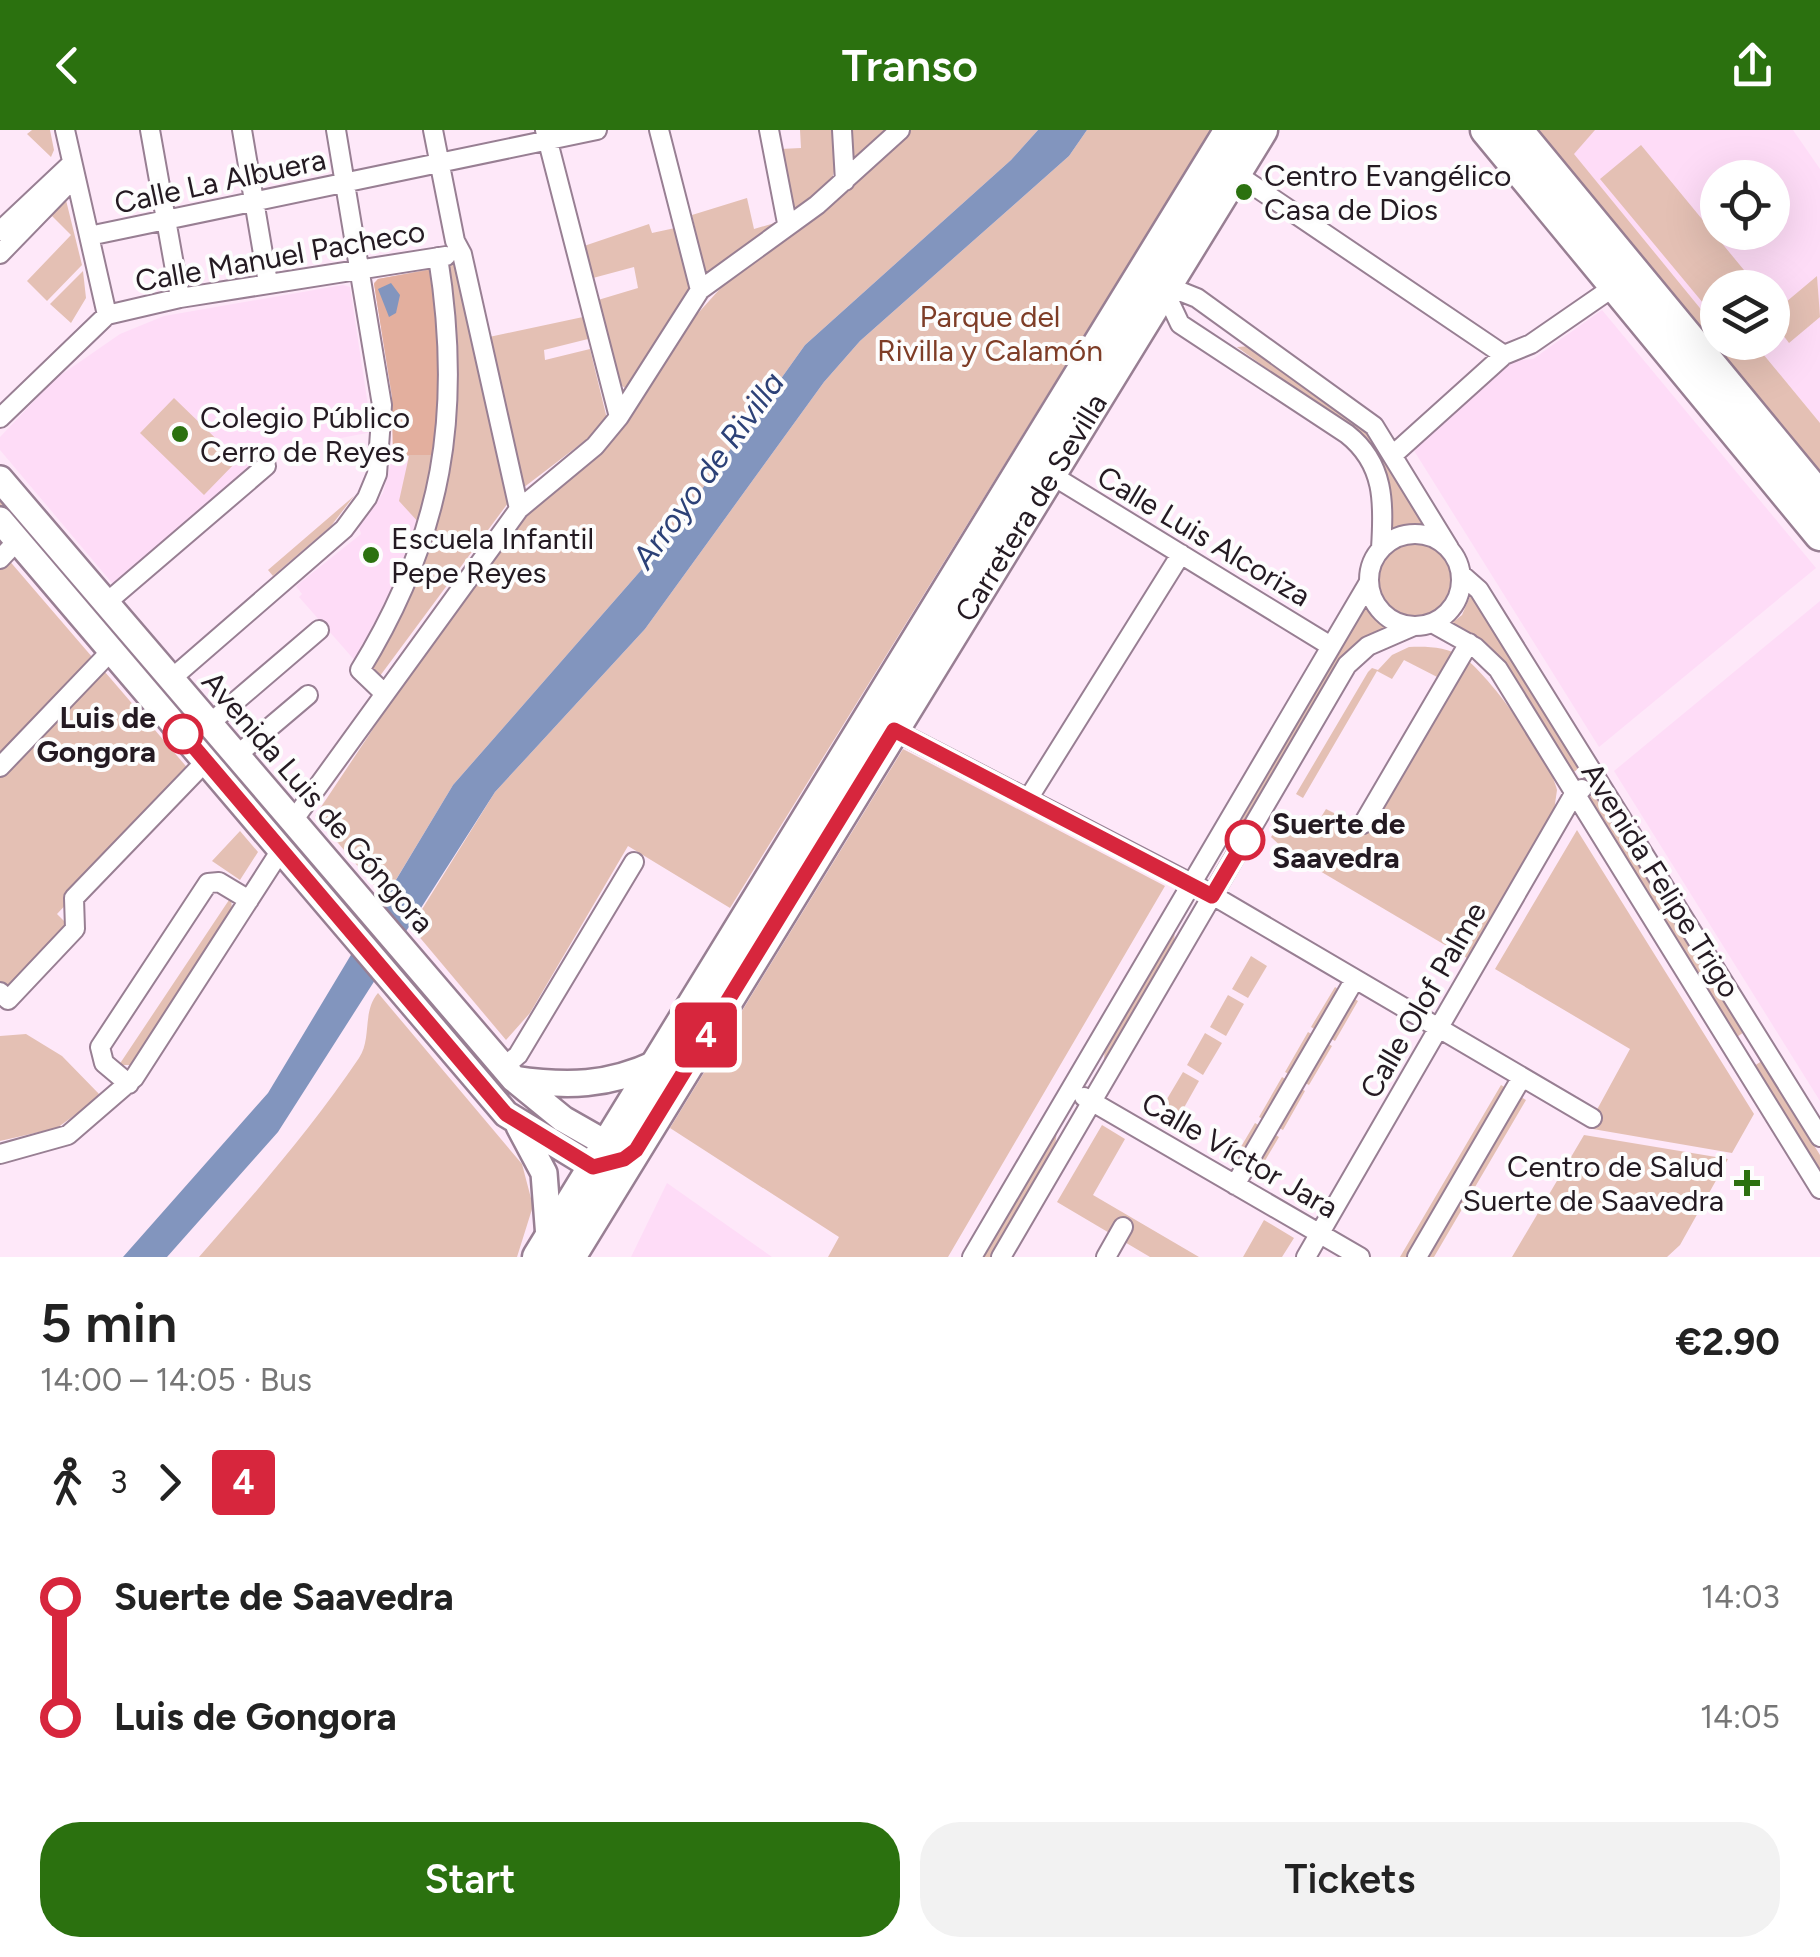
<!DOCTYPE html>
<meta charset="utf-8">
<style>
body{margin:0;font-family:Figtree,sans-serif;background:#f2f2f2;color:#222;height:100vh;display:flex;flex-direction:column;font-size:38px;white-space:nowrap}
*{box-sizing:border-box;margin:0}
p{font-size:32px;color:#767676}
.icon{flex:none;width:55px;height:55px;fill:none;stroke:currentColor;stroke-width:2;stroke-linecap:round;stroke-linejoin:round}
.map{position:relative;height:1127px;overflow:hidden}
.sheet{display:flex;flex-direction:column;background:#fff;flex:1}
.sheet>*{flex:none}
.badge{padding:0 20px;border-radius:8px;font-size:35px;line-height:65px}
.buttons{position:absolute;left:1700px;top:30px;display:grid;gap:20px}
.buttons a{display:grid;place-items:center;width:90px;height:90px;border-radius:50%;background:#fff;box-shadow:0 10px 40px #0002;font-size:50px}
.map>.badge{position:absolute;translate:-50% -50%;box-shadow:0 0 0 5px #fff}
.legs{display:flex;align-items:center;gap:15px;height:110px;padding:0 40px;font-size:32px}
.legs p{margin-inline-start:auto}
.overview{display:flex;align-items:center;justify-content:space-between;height:170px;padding:0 40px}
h1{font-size:55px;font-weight:600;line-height:75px}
.action{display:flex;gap:20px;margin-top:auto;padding:20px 40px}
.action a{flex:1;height:115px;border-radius:40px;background:#2b710f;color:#fff;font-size:40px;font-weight:600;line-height:115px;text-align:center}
.action a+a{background:#f2f2f2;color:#222}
ul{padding:0 40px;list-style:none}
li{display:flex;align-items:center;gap:35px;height:120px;font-size:38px}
li i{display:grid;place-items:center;width:15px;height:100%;margin:0 12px;background:currentColor}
li i::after{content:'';width:25px;height:25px;margin:-12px;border:8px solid;border-radius:50%;background:#fff}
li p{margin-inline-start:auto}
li:first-child i{background:linear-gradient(#0000 50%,currentColor 0)}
li:last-child i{background:linear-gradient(currentColor 50%,#0000 0)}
header{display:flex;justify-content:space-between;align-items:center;height:130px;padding:0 40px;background:#2b710f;color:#fff;font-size:45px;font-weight:600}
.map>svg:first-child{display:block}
.built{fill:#fedcf7;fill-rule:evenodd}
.green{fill:#e4c0b4}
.forest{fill:#e3af9e}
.water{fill:#8295be}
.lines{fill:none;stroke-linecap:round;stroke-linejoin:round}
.street-casing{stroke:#987f93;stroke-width:22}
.secondary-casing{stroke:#987f93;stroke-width:30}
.highway-casing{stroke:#987f93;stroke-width:35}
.street{stroke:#fff;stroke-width:18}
.secondary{stroke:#fff;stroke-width:25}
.highway{stroke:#fff;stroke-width:30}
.line-1-casing{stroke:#fff;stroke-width:22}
.line-1{stroke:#d7263d;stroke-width:15}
.poi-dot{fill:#2b710f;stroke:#fdfdfd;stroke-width:4}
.stop-1-dot{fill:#fff;stroke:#d7263d;stroke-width:5}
.labels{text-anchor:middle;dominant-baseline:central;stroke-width:8;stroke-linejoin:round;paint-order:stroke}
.poi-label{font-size:30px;fill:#241a22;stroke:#fdfdfd;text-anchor:start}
.street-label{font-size:30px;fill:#241a22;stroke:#fdfdfd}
.park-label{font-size:30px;fill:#7e3d27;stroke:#fdfdfd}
.stop-label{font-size:30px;font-weight:bold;fill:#241a22;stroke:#fdfdfd;text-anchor:end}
.water-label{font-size:32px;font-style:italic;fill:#2c4177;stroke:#fdfdfd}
</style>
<header><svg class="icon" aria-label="back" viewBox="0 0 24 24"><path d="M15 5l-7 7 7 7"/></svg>Transo<svg class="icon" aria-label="share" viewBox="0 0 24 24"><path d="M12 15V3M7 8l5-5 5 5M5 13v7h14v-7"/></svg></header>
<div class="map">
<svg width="1820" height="1127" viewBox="0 0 1820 1127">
<rect width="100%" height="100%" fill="#fee8f9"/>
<path class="built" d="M1554,0H1793L1820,39V293L1754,213L1772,212V158H1718L1714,195ZM1718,48H1772V102H1718Z
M343,155L350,157L372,302L258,324L260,338L118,460L0,320V307L55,249L120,204L164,186Z
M1602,180L1816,438L1599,617L1413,319L1511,231L1533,229Z
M393,325H437L405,437L357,533L299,467L302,464L296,456L361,404L359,397L383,363Z
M1820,471V971L1614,641Z
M667,1053L765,1122L772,1127H631Z"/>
<path class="green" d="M32,0H50L54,20L51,27L27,4Z
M800,0H834C837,47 838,59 793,81L780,19L801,18Z
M850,0H893L852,31Z
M910,0H1038L1011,30L805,215L657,422L453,655L385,768L315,686L381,587L529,381L691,191L736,141L868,40Z
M1087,0H1211L730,778L628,716L530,883L506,910L411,797L495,662L645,499L824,252L860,211L1069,26Z
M1533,0H1595L1574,24L1713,194L1717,192L1718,212L1754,213L1820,293V346Z
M1641,15L1753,151L1746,157L1718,158L1717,181L1713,185L1600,49Z
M64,62L82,135L47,171L27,151L71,105L46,80Z
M747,68L754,99L778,92L706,145L692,85Z
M649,94L652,103L675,98L692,162L625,258L618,253L598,170L638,158L634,137L593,148L584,116Z
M457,134L508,373L374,554L365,520L391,471L420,394L399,371L409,326L393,325L392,266L374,153L378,149Z
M83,141L86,168L71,193L50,174Z
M1817,146L1820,187L1789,213L1773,192V183Z
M583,187L588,209L544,220L545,230L590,219L608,293L523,358L489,207Z
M1252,216L1363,295L1426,394L1388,400L1389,354L1366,311L1237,217Z
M174,268L238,330L204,365L140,303Z
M0,362L257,662L250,670L0,378Z
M354,366L331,396L273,446L268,440Z
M1377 451a38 38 0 1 1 76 0a38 38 0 1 1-76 0Z
M7,428L191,642L57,784L73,800L8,867L0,859V435Z
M1471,464L1580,638L1572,643C1540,593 1509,512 1448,496L1462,485Z
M1363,474L1385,498L1347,523L1228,718L1229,702Z
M1409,517C1427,516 1447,517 1463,527C1488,543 1551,631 1557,660L1554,681L1467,828L1286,721L1271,707L1275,701L1283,705L1293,685L1315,697L1326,679L1358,695L1443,550L1404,530L1392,549L1377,541L1303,668L1296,664L1368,542L1372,538L1378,540L1392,525Z
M903,619L1165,756L948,1127H828L839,1107L670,998Z
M1593,664L1744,902L1737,907L1586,668Z
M1577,700L1754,984L1732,1023L1587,998L1630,919L1495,839Z
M240,701L258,722L240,750L212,731Z
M231,767L232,780L133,935H119Z
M1175,797L1174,814L1104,930L1105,916Z
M1251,826L1267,836L1248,868L1232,859Z
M1335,857L1358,871L1335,911L1311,897Z
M378,863L522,1034L533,1076L517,1127H199C256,1062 311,999 359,928C372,909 362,881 378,863Z
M1228,865L1244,874L1226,906L1210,897Z
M1308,902L1332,916L1309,955L1285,942Z
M1205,903L1222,913L1203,945L1187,935Z
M26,904L62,926L101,966L57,998L0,1011V906Z
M1762,931L1820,1025V1042L1754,936Z
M1183,942L1199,951L1181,983L1164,974Z
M1282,947L1305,961L1283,1000L1259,987Z
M1501,955L1526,970L1434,1127H1400Z
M1255,993L1279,1007L1256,1046L1232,1032Z
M1102,995L1125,1009L1093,1065L1199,1127H1150L1057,1072Z
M1057,1000L1055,1017L991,1127H981Z
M1584,1005L1728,1029L1680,1115L1667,1127H1512Z
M1264,1090L1294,1108L1282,1127H1243Z"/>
<path class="forest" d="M429,140L439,211L437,325H393L392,266L374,154L378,149Z"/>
<path class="water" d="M1038,0H1087L1069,26L860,211L824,252L645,499L495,662L278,1002L167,1127H123L268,963L453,655L657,422L805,215L1011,30Z
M391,153L400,165L396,183L389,187L378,159Z"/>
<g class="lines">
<defs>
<path id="street" d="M150,0L180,168
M242,0L268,153
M433,0L455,111L462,124L519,379
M545,0L619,287
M659,0L700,160
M769,0L787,93
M842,0L845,51
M1235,43L1504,225
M0,101L72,33
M89,106L597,0
M0,124L66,56
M1164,160L1180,194L1347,304C1385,334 1384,373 1381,418
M1162,161L1177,160L1197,168L1374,296L1449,418
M107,185L180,168L446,126
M0,288L107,185L65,0
M1394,324L1504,225L1531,214L1615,156
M1050,344L1329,515
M1369 450a46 46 0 1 1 92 0a46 46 0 1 1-92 0Z
M0,429L17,411
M1462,445L1479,460L1820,1007
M106,473L266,336
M1432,493L1475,517L1498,539L1820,1059
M171,549L344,399L367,368L377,344L382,275L336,0
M385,564L360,540C443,405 463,283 438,127
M209,594L319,500
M894,600L1202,759L1592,988
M236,626L308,565
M0,637L112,520
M1028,669L1181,424
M292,692L519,379L595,316L619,287L700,160L817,75L900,0
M1363,694L1469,513
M0,862L8,870L75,799L74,768L206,631
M504,937L518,925L634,732
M129,954L104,933L100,917L208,753L219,752L249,770
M1084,967L1360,1127
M0,1024L68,1005L134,948L281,720
M1235,1055L1355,849
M972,1127L1369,452
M1001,1127L1347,535L1368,516L1414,496
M1106,1127L1123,1097
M1306,1127L1574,664L1582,659
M1417,1127L1522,947"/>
<path id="secondary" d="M0,349L514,949L563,989L607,1014L614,1028
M0,390L506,984L593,1037L611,1034
M514,949C567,957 608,956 657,933
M519,996L544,1043L549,1108"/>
<g id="highway">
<path d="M1486,0L1820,405"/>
<path d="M1517,0L1820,367"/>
<path d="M538,1127L1230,0"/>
<path id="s1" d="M570,1127L1262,0"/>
</g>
</defs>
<use href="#street" class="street-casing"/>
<use href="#secondary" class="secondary-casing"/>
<use href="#highway" class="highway-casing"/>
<use href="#street" class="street"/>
<use href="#secondary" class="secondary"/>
<use href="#highway" class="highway"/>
</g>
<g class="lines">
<defs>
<path id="line-1" d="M183,604L506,984L593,1037L624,1029L636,1020L894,600L1212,766L1245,710"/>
</defs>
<use href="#line-1" class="line-1-casing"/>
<use href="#line-1" class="line-1"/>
</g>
<g class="poi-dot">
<circle cx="1244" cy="62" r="10"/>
<circle cx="180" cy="304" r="10"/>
<circle cx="371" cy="425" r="10"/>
<path d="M1742 1038h10v10h10v10h-10v10h-10v-10h-10v-10h10z"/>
</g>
<g class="stop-1-dot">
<circle cx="183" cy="604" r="18"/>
<circle cx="1245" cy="710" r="18"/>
</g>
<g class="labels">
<g class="poi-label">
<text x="1264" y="45">Centro Evangélico<tspan x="1264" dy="34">Casa de Dios</tspan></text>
<text x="200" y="287">Colegio Público<tspan x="200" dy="34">Cerro de Reyes</tspan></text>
<text x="391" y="408">Escuela Infantil<tspan x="391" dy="34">Pepe Reyes</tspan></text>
<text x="1724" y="1036" text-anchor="end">Centro de Salud<tspan x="1724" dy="34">Suerte de Saavedra</tspan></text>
</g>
<g class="street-label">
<text transform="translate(220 51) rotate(-12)">Calle La Albuera</text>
<text transform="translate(280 126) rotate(-10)">Calle Manuel Pacheco</text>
<text stroke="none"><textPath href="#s1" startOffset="880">Carretera de Sevilla</textPath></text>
<text transform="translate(1204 406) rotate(31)">Calle Luis Alcoriza</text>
<text transform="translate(318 672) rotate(49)">Avenida Luis de Góngora</text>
<text transform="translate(1661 750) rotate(58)">Avenida Felipe Trigo</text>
<text transform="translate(1423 870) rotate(-60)">Calle Olof Palme</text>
<text transform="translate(1240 1025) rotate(30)">Calle Víctor Jara</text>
</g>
<g class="park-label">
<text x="990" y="186">Parque del<tspan x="990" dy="34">Rivilla y Calamón</tspan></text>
</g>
<g class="stop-label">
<text x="156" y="587">Luis de<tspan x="156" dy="34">Gongora</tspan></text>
<text x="1272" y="693" text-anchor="start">Suerte de<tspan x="1272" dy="34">Saavedra</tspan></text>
</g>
<g class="water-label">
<text transform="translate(708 340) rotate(-54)">Arroyo de Rivilla</text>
</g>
</g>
</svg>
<div class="buttons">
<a><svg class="icon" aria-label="locate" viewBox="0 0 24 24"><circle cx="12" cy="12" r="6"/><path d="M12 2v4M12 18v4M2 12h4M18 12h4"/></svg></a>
<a><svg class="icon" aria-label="layers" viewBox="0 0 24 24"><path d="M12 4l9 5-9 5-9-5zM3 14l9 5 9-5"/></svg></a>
</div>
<b class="badge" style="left:706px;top:905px;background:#d7263d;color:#fff">4</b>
</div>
<section class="sheet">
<div class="overview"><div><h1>5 min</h1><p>14:00 – 14:05 · Bus</p></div><b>€2.90</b></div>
<div class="legs"><svg class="icon" aria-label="walk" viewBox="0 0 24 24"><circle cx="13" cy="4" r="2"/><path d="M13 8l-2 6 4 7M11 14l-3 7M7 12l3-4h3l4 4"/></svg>3<svg class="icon" aria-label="forward" viewBox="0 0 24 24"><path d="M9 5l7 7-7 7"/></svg><b class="badge" style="background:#d7263d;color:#fff">4</b></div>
<ul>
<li><i style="color:#d7263d"></i><b>Suerte de Saavedra</b><p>14:03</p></li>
<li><i style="color:#d7263d"></i><b>Luis de Gongora</b><p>14:05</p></li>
</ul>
<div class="action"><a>Start</a><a>Tickets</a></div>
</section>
